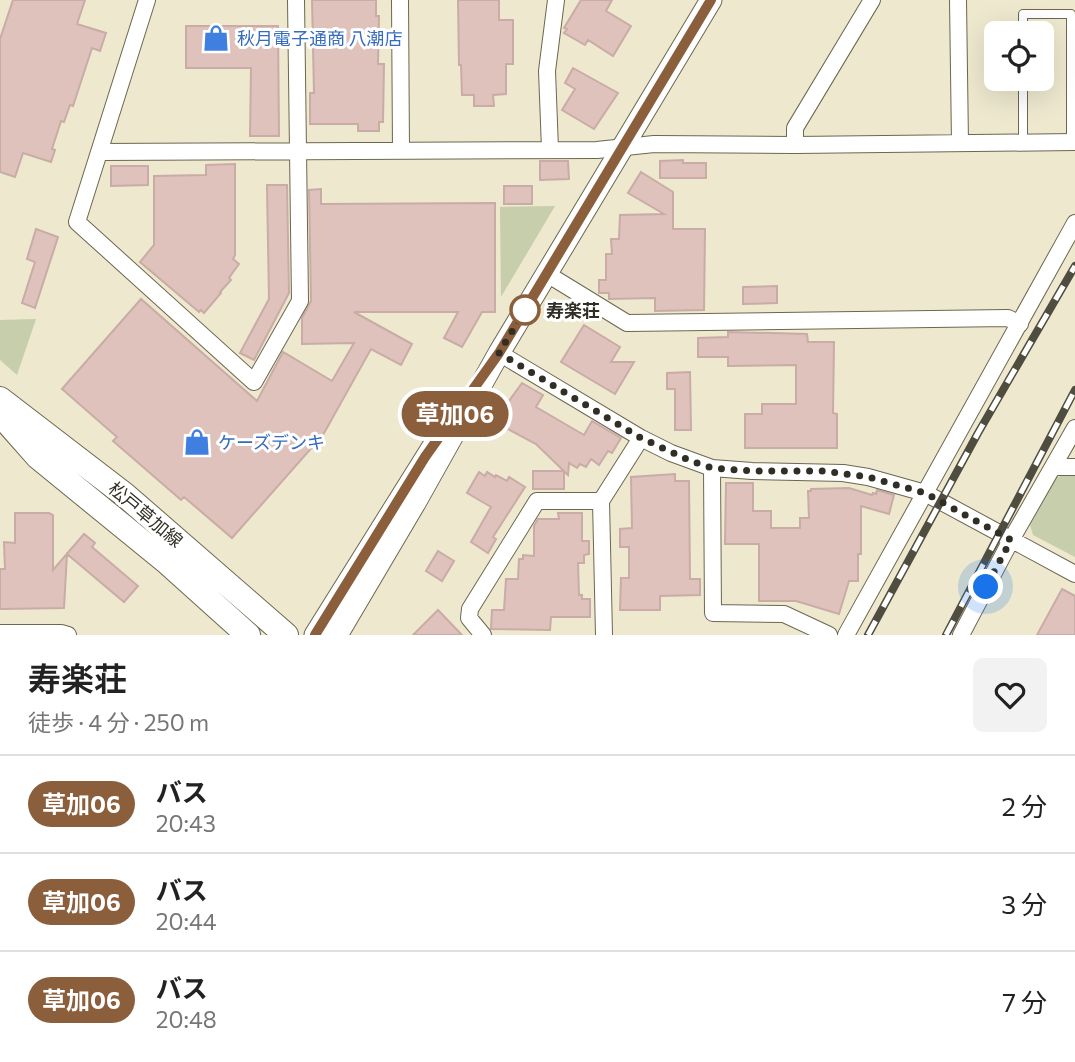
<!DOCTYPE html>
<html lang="ja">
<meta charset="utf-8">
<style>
body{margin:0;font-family:Commissioner,"Noto Sans JP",sans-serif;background:#f2f2f2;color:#222;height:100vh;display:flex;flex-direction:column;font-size:26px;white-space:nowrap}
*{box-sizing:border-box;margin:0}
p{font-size:23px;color:#767676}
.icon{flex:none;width:38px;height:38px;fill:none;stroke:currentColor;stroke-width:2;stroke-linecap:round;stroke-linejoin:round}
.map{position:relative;height:635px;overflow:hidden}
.sheet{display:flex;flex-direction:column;background:#fff;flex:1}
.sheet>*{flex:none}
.badge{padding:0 14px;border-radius:23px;font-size:24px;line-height:46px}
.controls{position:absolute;left:984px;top:21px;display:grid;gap:14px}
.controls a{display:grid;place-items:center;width:70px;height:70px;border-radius:10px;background:#fff;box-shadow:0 7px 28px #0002;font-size:35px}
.you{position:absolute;width:35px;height:35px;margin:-18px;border:5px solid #fff;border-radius:50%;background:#1a73e8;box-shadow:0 0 0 10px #1a73e833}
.map>.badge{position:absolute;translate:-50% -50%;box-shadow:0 0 0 4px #fff}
.round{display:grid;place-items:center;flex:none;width:74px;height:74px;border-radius:10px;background:#f2f2f2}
.head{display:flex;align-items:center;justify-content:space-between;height:119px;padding:0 28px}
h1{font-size:33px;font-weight:600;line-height:52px}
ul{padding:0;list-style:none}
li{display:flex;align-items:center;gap:21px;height:98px;padding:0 28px;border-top:2px solid #e0e0e0}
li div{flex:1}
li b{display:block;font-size:26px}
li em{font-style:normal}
li .badge{min-width:77px;font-weight:700;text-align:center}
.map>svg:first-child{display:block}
.green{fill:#c6ceac}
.building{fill:#dfc2bb;stroke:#c8aca5;stroke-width:2}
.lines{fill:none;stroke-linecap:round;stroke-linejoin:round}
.lane-casing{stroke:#6c6750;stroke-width:10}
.street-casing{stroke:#6c6750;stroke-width:18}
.secondary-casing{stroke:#6c6750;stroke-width:23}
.primary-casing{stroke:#6c6750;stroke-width:26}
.lane{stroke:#fff;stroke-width:8}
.street{stroke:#fff;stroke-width:16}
.secondary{stroke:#fff;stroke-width:21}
.primary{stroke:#fff;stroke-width:24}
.rail-casing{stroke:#4f4c40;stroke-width:8}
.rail{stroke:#fff;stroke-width:5;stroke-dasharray:16;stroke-linecap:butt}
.line-casing{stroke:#fff;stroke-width:16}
.line{stroke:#8b5e3c;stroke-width:10}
.walk{stroke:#312f25;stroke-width:7;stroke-dasharray:0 12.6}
.stop-dot{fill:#fff;stroke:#8b5e3c;stroke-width:3.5}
.labels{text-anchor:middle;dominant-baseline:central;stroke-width:6;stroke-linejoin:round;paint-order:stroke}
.shop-label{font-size:18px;fill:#366cbe;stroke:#fff;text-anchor:start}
.stop-label{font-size:18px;font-weight:bold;fill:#312f25;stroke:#fff;text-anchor:start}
.street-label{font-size:18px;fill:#312f25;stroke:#fff}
</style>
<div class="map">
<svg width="1075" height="635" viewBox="0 0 1075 635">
<rect width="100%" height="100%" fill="#ede8ce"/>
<path class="green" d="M555,206L501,297L500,207Z
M36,319L17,375L0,360V320Z
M1065,474H1075V557L1033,535L1030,525L1056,478Z"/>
<path class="building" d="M13,0H85L77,24L106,33L100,51L92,48L73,106L70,105L64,122L61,121L52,149L55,150L51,162L23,153L15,177L0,172V39Z
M312,0H376V16H379L378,64H384L383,122H379V131H358V124H310V93H314Z
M458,0H499V20H513V64H506V94L493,95L494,106H474V95H462L461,65H459Z
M581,0H612L606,11L631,26L613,56L588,40L585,45L564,33L567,29L564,28Z
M186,26H278L279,136H250L251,68H186Z
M573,68L618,93L594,129L562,110L575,89L565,83Z
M683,160V163H706V178H660V161Z
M540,161H568L569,179L540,180Z
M235,164V255L233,259L239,264L229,278L231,280L220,292L221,293L204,313L201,310L199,312L140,262L154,245V176L206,175V165Z
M111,166H148V185L111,186Z
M641,172L673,192V229H705L704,310L655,311V298L609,299V293H599V280H606V254H612L611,239H619L620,215L664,214L628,193Z
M267,185H287L289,293L254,360L240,353L269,299Z
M504,186H532V204H504Z
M321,189V204L495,203V312H482L462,347L444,338L458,312H354L412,344L401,365L371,349L323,435L232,538L184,497L181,500L113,441L117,437L62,389L141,299L257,401L283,352L332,381L354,343L302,344V318L311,301L309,190Z
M36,229L58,237L35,308L22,303L35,262L27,259Z
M777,286V303L743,304V287Z
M584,325L620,347L611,362H634L615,394L561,362Z
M728,332L807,334L808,342H834L833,413L837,414V448H745V414H762V404H796V365L728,366V357H698V338L728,337Z
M690,372L691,430H675V389H667V373Z
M522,383L543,395L536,407L584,435L592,421L621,438L612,453L608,451L599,465L591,459L586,467L580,464L577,468L569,463L568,475L536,444L502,426L495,420Z
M533,471H564V489H533Z
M479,472L485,476L487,472L495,477L496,475L507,481L509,477L525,487L493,537L496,539L488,553L471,542L491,507L467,493Z
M675,474V481H689L690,579H700V595L660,596V610H620L621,578H629V547H620V529L632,528L631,477Z
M726,483H753V511H771V528H800V518H809L808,491H811V489L849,488L872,495L873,493L876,494L877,490L894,495L889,514L861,506V554H858V581H849L839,614L796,601H759V544H725Z
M15,513H49L53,515V570L84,534L95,543L92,547L138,586L124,602L67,554L64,608L0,609V569H5L4,542L15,543Z
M558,513H582V541H589V554L584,555V563H578L579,595H582V599H590V617H551L550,630L491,629L492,610H504L506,579H518L519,559H523V555L534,556V526L538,519H559Z
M438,551L454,561L442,581L426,571Z
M1062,589L1075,596V635H1037Z
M438,610L462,635H413Z"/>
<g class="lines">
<defs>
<path id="lane" d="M1023,33V14H1071V142
M1023,142V79"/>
<path id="street" d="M147,0L77,222L254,382L300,301L296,0
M400,0L401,150
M958,0L960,143
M795,145V128L872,0
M550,149L547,71L556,0
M99,152L597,150L654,144L795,145L1075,142
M547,274L627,323L1008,318L1020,324
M499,353L641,438L671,453L712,468L752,471L843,473L868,477L925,493L1075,574
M1054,467H1075
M712,468L713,613L784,614L829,635
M0,633H61L68,635
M483,635L469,618L470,609L537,501H601
M604,635L601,501L641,438
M846,635L1075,223
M961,635L1011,540L1075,428"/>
<path id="secondary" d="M315,635L435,443
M337,635L415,503L499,353L711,0"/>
<path id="primary" d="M0,399L125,495L286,635
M0,414L38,457L168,563L248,635"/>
</defs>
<use href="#lane" class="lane-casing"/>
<use href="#street" class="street-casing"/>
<use href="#secondary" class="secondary-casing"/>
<use href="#primary" class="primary-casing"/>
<use href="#lane" class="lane"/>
<use href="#street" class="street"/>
<use href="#secondary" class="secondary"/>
<use href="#primary" class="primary"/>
<defs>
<path id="rail" d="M868,635L978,433L1075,266
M946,635L1075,390"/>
</defs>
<use href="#rail" class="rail-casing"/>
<use href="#rail" class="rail"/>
</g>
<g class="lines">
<defs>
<path id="line" d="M315,635L425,457L499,353L711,0"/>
</defs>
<use href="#line" class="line-casing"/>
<use href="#line" class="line"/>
<path class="walk" d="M525,310L499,353L641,438L691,461L712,468L752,471H824L868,477L925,493L1011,540L986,587"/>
</g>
<defs>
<symbol id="shop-bare" viewBox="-9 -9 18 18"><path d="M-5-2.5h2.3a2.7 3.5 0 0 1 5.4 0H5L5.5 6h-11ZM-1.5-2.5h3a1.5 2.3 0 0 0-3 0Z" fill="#3f7fe0" stroke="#fff" stroke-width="2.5" paint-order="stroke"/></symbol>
</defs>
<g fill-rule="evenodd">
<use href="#shop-bare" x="197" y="19" width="38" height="38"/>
<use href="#shop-bare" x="178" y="423" width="38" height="38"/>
</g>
<circle class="stop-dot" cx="525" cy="310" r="14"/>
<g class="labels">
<g class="shop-label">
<text x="237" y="38">秋月電子通商 八潮店</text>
<text x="218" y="442">ケーズデンキ</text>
</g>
<g class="stop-label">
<text x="546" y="310">寿楽荘</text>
</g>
<g class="street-label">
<text transform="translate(146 514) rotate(40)">松戸草加線</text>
</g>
</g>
</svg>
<div class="controls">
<a><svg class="icon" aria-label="locate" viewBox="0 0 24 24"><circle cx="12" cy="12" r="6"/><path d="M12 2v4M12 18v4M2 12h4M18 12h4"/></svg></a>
</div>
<div class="you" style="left:986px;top:587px"></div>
<b class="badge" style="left:455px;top:414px;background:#8b5e3c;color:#fff">草加06</b>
</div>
<section class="sheet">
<div class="head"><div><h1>寿楽荘</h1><p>徒歩 · 4 分 · 250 m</p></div><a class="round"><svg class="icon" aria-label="heart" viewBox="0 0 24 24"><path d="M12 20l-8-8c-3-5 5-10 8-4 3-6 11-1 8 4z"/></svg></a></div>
<ul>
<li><span class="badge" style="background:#8b5e3c;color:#fff">草加06</span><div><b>バス</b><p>20:43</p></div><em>2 分</em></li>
<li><span class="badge" style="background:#8b5e3c;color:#fff">草加06</span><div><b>バス</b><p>20:44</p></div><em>3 分</em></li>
<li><span class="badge" style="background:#8b5e3c;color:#fff">草加06</span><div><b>バス</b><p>20:48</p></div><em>7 分</em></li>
</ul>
</section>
